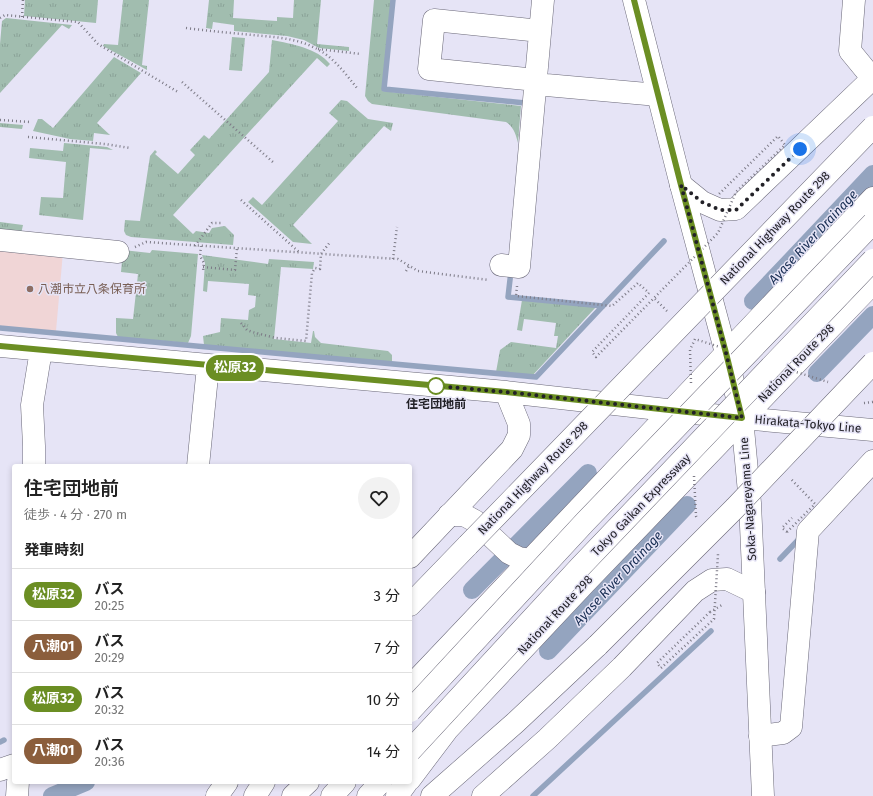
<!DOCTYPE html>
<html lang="ja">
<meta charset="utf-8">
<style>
body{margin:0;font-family:"Fira Sans","Noto Sans JP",sans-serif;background:#f2f2f2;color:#222;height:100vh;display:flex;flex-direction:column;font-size:15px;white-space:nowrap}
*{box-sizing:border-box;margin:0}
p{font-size:13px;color:#767676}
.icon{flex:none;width:22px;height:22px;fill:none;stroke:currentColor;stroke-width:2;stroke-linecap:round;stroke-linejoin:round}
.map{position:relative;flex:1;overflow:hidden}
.panel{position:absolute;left:12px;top:464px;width:400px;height:320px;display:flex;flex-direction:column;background:#fff;border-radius:4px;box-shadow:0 2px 6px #0003}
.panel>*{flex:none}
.badge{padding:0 8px;border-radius:13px;font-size:14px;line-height:26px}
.you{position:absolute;width:20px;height:20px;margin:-10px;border:3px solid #fff;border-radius:50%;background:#1a73e8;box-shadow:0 0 0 6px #1a73e833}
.map>.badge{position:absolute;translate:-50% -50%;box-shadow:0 0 0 2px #fff}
h2{padding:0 12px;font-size:15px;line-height:36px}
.round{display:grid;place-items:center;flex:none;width:42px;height:42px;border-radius:21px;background:#f2f2f2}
.head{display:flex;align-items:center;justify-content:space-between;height:68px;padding:0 12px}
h1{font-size:19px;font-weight:600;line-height:30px}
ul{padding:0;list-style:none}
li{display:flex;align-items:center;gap:12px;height:52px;padding:0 12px;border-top:1px solid #e0e0e0}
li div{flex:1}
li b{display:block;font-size:15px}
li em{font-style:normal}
li .badge{min-width:44px;font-weight:700;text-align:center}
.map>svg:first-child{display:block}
.education{fill:#f0d5d6}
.grass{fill:url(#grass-tufts)}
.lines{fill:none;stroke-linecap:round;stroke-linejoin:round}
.stream{stroke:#94a4bf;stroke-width:5.5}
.canal{stroke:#94a4bf;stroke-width:18}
.minor-casing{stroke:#6a6878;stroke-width:23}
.major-casing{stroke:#6a6878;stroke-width:23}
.highway-casing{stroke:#6a6878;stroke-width:23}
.path{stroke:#7c7a86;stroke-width:2.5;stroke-dasharray:1 3;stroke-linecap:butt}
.minor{stroke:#fff;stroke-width:22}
.major{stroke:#fff;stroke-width:22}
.highway{stroke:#fff;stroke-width:22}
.highway-bridge-casing{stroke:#6a6878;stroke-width:23;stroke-linecap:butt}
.path-bridge{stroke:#7c7a86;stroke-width:2.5;stroke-dasharray:1 3;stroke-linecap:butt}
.highway-bridge{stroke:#fff;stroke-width:22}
.line-casing{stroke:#fff;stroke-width:9}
.line{stroke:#6b8e23;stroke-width:6}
.walk{stroke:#222127;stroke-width:4;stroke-dasharray:0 7.2}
.education-dot{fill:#8d6e63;stroke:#e6e4f6;stroke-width:1.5}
.stop-dot{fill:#fff;stroke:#6b8e23;stroke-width:2}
.labels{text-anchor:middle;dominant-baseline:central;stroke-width:3;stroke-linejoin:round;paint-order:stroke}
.street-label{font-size:12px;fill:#222127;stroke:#e6e4f6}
.education-label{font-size:12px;fill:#785e54;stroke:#e6e4f6;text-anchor:start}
.stop-label{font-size:12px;font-weight:bold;fill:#222127;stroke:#e6e4f6}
.water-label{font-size:13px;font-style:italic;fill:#162c51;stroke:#e6e4f6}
</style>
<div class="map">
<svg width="873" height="796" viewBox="0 0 873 796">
<defs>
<pattern id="grass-tufts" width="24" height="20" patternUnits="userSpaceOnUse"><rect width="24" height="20" fill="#a1bdaf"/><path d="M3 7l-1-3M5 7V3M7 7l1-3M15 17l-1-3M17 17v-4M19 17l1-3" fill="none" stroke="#8aa297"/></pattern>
</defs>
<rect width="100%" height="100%" fill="#e6e4f6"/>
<path class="education" d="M0,246L63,252L56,331L0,326Z"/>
<path class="grass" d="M25,0H98L96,23L24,16Z
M123,0H149L142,65L147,66V70L103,46L104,44L118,45Z
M209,0H234L233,18L277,21V17L293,18L294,0H321L317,44L349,47V51L319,48L304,40L287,36L234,31V25L213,22L212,29L206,28Z
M374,0H391L382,91L521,106L518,143C516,135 514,127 506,122L372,104L368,101L365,96Z
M6,18L72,25L69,29L62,25L0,93V44L2,21Z
M232,37L245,38L242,71L229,70Z
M272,40C292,44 317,48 330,64L327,67L317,58L173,215L193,234L196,231L209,233L212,228L225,226L234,235L233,245L131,237L126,235L124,231L125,220L140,221L150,156L155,150L157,152L155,154L178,174L195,155L190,150L204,135L209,139L269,72Z
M114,57L141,73L97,123L110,135L94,133L93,141L70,139L33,131L38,119H42L53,128Z
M341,100L347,101L368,119L393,123L391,131L384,126L293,225L312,244L293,242L248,202L253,197L262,205L338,121L329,113Z
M0,123L23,125L22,129L0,127Z
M64,143L107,147L113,150L90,148L83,220L39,215L41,197L63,198L66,162L29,158L30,148L63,151Z
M0,222L23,225L21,234L0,232Z
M123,250L150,253L152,250L198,254L191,336L188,343L118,337L116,333V318L133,319L138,274L121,272Z
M202,255L268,264L269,259L314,262L313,269L281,267L274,339L311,343L313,331H314L315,337L321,343L388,351L392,355V363L204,345L203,336L220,332L221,318L248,320L249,310L255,307L256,296L248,295L249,284L208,281L207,292L203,291L205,263Z
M522,300L596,307L532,376L496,372L500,350L511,342L556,348L558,336H554L556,323L524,319L522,331L517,330Z"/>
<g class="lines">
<path class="stream" d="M393,0L384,89L525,103V107
M511,271L508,297L603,306
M0,328L536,377L664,241
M780,559L800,538
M0,742L4,740
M533,796L711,631"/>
<path class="canal" d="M753,301L873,174
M817,373L873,315
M472,590L588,473
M548,651L687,505
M52,796L86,782"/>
<defs>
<path id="minor" d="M854,0L850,51L873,79
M536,80L429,69L434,20L540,31
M535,84L658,95
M681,185L702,202L720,210L736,209L873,78
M0,240L118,252
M501,265L519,267L543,0
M0,346L506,392L739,418
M34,466V446L32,405L41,350
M198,466L208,366
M410,557L512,449L519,435V424L506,392
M760,736L783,733L791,727L808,531L873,461
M0,770L14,765
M17,796L18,782
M217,796L227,782
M483,796L547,739L622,667L695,591L712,580L727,579L754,592"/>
<path id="major" d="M634,0L681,185L726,353L742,418L750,503L763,796
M742,418L873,430"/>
<path id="highway" d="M449,515H464L475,521L509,553L519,558L531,560
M410,605L468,545
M410,687L873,198
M410,779L447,730L584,584L873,283
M255,796L264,782
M293,796L308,782
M332,796L345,782
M368,796L381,782
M397,796L407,782
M432,796L515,723L598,645"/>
</defs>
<use href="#minor" class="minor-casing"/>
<use href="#major" class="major-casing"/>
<use href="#highway" class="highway-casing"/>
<path class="path" d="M22,17L23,0
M0,18L5,15L78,22L98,44L178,92
M186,28C209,31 231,33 253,35C273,37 295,38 313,47C332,55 344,72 357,88
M318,49L361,54
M182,82L274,163
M0,120L30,122
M28,137L105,144L130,148
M241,200L299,252
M195,246L212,223H221
M201,246L200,256L204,263L203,271
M135,247L146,242L398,259L418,271L489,280
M393,259L397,227
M203,267L235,270L237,248
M406,271L409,266
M517,286L516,296L612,306L638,283L649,293
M655,299L667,311
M241,323L247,330L252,332L276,338L306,341L312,273L315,268L320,269L321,254L330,242
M787,532L782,528L792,518
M710,612L722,605"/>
<use href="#minor" class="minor"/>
<use href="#major" class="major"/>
<use href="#highway" class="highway"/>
<defs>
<path id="highway-bridge" d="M468,545L873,127
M598,645L735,508L873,363
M410,711L585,522L873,223
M410,751L580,567L873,260"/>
</defs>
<use href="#highway-bridge" class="highway-bridge-casing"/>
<path class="path-bridge" d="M649,293L592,352L596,357L718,233L736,192L785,145L778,136L718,195
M793,371L828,382
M691,383L690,350L695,339L726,349
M864,403L873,402
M694,476L696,516L697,518
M787,532L815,504L790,478
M710,612L657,663L661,668L714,619L718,554"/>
<use href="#highway-bridge" class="highway-bridge"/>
</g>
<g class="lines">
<defs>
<path id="line" d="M0,346L506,392L742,418L726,353L681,185L634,0"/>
</defs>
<use href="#line" class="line-casing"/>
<use href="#line" class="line"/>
<path class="walk" d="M436,386L506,392L742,418L726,353L681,185L702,202L720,210H736L800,149"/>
</g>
<circle class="education-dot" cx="30" cy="289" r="4"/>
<circle class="stop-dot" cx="436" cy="386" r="8"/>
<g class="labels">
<g class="street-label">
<text transform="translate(775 228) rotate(-46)">National Highway Route 298</text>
<text transform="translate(796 363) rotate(-46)">National Route 298</text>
<text transform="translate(808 424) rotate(5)">Hirakata-Tokyo Line</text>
<text transform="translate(533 478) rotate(-46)">National Highway Route 298</text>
<text transform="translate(748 499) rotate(-94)">Soka-Nagareyama Line</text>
<text transform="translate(641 505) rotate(-46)">Tokyo Gaikan Expressway</text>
<text transform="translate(555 615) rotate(-47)">National Route 298</text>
</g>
<g class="education-label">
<text x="38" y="289">八潮市立八条保育所</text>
</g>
<g class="stop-label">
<text x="436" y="404">住宅団地前</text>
</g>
<g class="water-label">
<text transform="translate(813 237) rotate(-47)">Ayase River Drainage</text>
<text transform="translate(618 578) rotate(-47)">Ayase River Drainage</text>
</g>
</g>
</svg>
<div class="you" style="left:800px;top:149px"></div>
<b class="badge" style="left:235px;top:368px;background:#6b8e23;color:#fff">松原32</b>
<section class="panel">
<div class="head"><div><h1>住宅団地前</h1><p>徒歩 · 4 分 · 270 m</p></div><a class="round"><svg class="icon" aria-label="heart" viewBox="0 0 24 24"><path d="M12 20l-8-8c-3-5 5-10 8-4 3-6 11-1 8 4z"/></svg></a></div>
<h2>発車時刻</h2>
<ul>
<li><span class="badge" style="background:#6b8e23;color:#fff">松原32</span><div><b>バス</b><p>20:25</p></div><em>3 分</em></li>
<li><span class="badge" style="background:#8b5e3c;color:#fff">八潮01</span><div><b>バス</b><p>20:29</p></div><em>7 分</em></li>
<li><span class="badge" style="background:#6b8e23;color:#fff">松原32</span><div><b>バス</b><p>20:32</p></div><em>10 分</em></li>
<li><span class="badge" style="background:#8b5e3c;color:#fff">八潮01</span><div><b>バス</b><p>20:36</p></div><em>14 分</em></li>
</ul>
</section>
</div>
